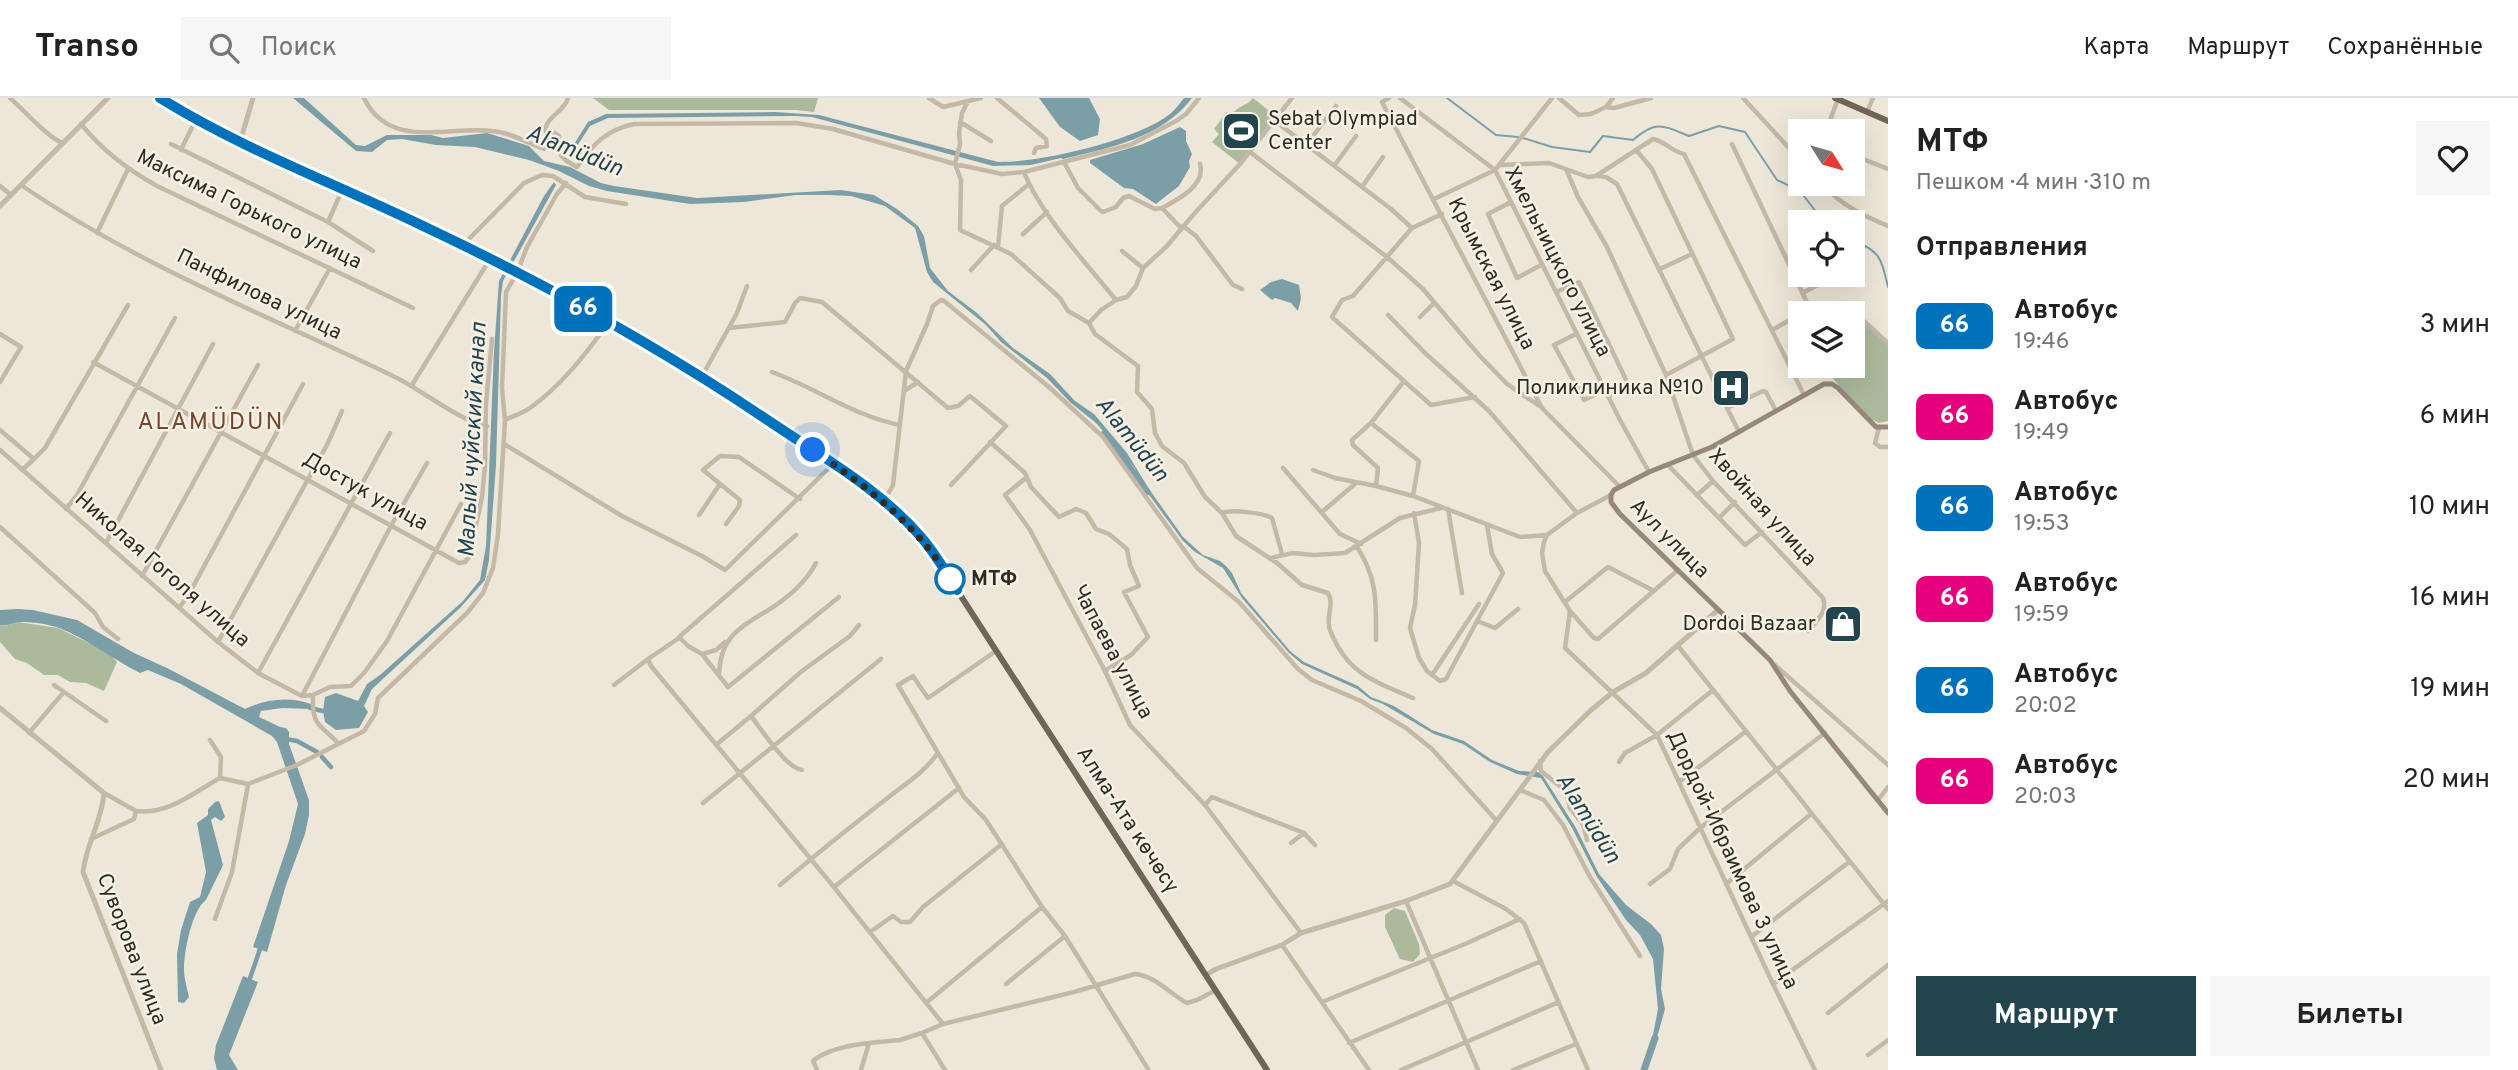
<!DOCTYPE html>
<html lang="ru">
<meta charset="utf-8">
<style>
body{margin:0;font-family:Overpass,sans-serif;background:#f6f6f6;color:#222;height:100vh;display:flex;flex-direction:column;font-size:26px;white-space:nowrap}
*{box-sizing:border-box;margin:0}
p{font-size:23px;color:#767676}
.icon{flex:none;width:38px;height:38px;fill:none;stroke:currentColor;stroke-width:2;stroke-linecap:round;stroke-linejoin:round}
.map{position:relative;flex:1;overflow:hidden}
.side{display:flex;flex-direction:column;background:#fff;width:630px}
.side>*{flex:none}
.badge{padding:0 14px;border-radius:10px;font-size:24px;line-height:46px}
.needle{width:46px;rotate:127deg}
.buttons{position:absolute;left:1788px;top:21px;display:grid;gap:14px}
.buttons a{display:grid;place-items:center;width:77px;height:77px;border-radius:0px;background:#fff;box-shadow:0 7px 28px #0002;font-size:35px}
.you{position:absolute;width:35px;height:35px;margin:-18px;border:5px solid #fff;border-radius:50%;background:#1a73e8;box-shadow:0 0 0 10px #1a73e833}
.map>.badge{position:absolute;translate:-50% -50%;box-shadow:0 0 0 4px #fff}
h2{padding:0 28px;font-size:26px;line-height:63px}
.round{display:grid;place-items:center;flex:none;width:74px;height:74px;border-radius:0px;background:#f6f6f6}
.summary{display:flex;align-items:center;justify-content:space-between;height:119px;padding:0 28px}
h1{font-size:33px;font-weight:700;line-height:52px}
.button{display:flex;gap:14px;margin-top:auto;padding:14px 28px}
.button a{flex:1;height:80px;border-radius:0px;background:#21444d;color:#fff;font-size:28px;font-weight:700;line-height:80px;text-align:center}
.button a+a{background:#f6f6f6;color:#222}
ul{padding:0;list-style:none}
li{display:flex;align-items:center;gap:21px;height:91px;padding:0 28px}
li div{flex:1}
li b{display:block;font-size:26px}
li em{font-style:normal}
li .badge{min-width:77px;font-weight:700;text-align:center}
header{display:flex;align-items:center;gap:42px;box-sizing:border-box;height:98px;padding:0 35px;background:#fff;border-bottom:2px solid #e0e0e0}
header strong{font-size:33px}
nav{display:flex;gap:38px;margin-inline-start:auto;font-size:24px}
.search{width:490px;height:63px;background:#f6f6f6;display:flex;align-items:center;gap:18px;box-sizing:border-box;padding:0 24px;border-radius:0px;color:#767676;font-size:26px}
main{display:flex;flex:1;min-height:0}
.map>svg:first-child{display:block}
.green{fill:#abba9b}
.water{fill:#7c9fa7}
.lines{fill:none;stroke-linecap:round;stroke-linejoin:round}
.stream{stroke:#7c9fa7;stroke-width:2}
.canal{stroke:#7c9fa7;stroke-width:4.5}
.river{stroke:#7c9fa7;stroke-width:7}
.minor{stroke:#c4b8a7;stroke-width:4.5}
.tertiary{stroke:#c4b8a7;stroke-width:5}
.secondary{stroke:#978879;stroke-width:5}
.primary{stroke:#716559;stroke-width:6}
.line-casing{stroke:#fff;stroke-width:16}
.line{stroke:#0072bc;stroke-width:10}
.walk{stroke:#312b26;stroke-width:7;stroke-dasharray:0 12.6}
.stop-dot{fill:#fff;stroke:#0072bc;stroke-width:3.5}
.labels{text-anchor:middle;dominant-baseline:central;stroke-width:5;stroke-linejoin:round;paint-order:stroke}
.poi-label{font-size:21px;fill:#312b26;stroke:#f6f0e5;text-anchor:end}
.street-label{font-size:21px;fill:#312b26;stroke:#f6f0e5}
.stop-label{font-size:21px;font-weight:bold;fill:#312b26;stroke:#f6f0e5;text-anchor:start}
.water-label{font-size:23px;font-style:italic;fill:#21444d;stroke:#f6f0e5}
.quarter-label{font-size:24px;letter-spacing:2px;fill:#76472a;stroke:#f6f0e5}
</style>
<header>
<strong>Transo</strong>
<div class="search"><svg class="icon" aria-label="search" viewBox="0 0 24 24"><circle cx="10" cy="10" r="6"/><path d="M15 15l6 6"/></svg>Поиск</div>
<nav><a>Карта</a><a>Маршрут</a><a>Сохранённые</a></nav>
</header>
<main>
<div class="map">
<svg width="1888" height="972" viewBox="0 0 1888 972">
<rect width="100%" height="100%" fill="#ede7d9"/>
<path class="green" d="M593,0H818L814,14L796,12H609Z
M1253,0L1277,19L1240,66L1212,44L1219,36L1214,31L1227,14L1231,17C1239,7 1247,8 1253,0Z
M1853,215L1888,246V323L1879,325L1873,322C1856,306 1836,288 1825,268H1853Z
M18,524L58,530L109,555L117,564L104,593L86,585L70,584L58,577H44L27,565L15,561L0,544V527L5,528Z
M1394,810L1405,813L1419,846L1420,856L1413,864L1400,861L1385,829V817Z"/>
<path class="water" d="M293,0H304L356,47L365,48L387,37H431L443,40L487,35L529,48L544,63L570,69L601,85L614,88L697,100L841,92L874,97L897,111L918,128L924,138L930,170L948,193L977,215L1013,250L1050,276L1075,303L1094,316L1127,355L1149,391L1183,439L1203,457L1220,463L1226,468L1232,475L1241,495L1290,553L1304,564L1358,588L1371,599L1394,608L1432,632L1464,643L1492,662L1519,673L1538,674L1543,678L1576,730L1599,776L1626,807L1651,826L1661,837L1664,851L1661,891L1665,911L1654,950L1651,947L1658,911L1653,861L1640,837L1626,822L1597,779L1572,730L1541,680L1517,676L1490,664L1463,646L1434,636L1383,606L1370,601L1357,591L1302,566L1289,555L1242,500L1223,470L1195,454L1183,443L1147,394L1134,369L1096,325L1070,304L1047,280L1001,244L986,227L933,184L927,174L915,130L885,108L851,98L829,97H796L744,104L690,106L607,93L589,88L559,73L529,62L475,49L436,47L402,41L387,42L372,54L356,53Z
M1039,0H1089L1100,21L1098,37L1080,43L1060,29Z
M1184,0H1192C1162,40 1109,50 1063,61L1061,60L1031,67L993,68L812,19L795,18L608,20L590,28L570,59L569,54L588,24L606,16L775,14L819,17L998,64C1040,65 1137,42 1170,16C1175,12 1180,5 1184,0Z
M1180,29L1186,33V43L1192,56L1189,63L1190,69L1179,88L1156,106L1133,91L1124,90L1090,65V62L1143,46Z
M554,84L556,87L503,183L501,198L496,367L489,462L485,482L461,509L372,591L364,608L368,614L359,630L336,632L325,624L323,613L325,599L336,595L358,603L367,586L380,577L463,503L480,482L486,448L494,253L499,183L544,98Z
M1282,181L1299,187L1301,200L1298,213L1291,205L1275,200L1272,202L1260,192L1271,184Z
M18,511L33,512L77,522L134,555L167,570L245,611C266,601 288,598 311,606L310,611L282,610L261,613L259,619L280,629L286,630L289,634V646L309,702V717L305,736L286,787L267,854L253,849L289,743L298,706L277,644L272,638L181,586L148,572L140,575C112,561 88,541 59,530C48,526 33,524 21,524C13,524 8,529 0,527V512Z
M219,703L225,719L221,723L215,719L211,722L223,767L206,802C192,812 184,853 184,871C184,880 187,890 189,899L184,905L178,904L177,856L181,832L190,804L200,799L206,774L197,725L208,717V711L215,704Z
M243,878L258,884L229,957L238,972H217L214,960L216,947Z"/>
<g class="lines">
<path class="stream" d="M1447,0L1496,37L1518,39
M1523,40L1552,49L1590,54L1603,38L1633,42C1656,22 1662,27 1689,38L1719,28L1745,34L1777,82L1800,93L1824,124
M1853,142C1881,154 1881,160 1888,189"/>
<path class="canal" d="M310,610L323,613
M286,641L297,643L317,654
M322,659L331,669
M248,886L261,848"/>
<path class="river" d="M1105,335L1147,394
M1644,972L1655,940"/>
<path class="minor" d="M10,0C23,11 49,41 63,45
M364,0C389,52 446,28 492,33C509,34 528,45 544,51L551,33L559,38C559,59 559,59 577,69C593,46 606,32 634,26L796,25L833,31L955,66L1002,76L1024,74L1130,47L1176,23L1186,16L1199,0
M929,0L943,9L981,0
M997,0L1046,41L1047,48L1036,50L1034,55
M1389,0L1382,4L1542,310L1620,389
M1400,0L1495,72L1620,322L1649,374
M1559,0L1579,17L1591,16L1606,9L1614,10L1651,0
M1743,0L1801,63
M968,3L962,15L959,35L960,46L955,66L961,82L960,132L1011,156L1060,200L1068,213L1089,225L1095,236L1138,268L1137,294L1152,311L1155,335L1162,348L1184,365L1205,399L1222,415L1236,438L1277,465L1302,487L1328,495C1335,507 1325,519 1330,532C1347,576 1374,583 1413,600
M1606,9L1613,0
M1867,14L1873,0
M1275,23L1391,111L1412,130
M960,24L991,43
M81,26C103,53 127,71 157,88L413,210
M1826,33L1838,1
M547,38C540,20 564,16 568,0
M171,46L328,124L373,153
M1732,46L1810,211L1803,215
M1306,47L1336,8
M181,52L196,21
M1637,53L1652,71L1733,241L1666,277
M1250,54L1387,159L1423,191L1479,257L1507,286L1541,309
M1853,57L1888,71
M1064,64L1078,90L1101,113L1103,114L1116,109L1123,100L1129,98L1155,111L1162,110L1181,130
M1499,67L1549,65L1588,79L1596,78L1653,41C1666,44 1671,53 1684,56L1804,297
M1334,68L1356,38
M1566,71L1578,99L1607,149L1666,277L1693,357L1713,383L1823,500C1828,514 1817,522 1808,533
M1024,74C1041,117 1086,165 1116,202
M1597,78L1606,79L1617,86L1739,334
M1822,86C1841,107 1862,117 1888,128
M21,87C136,166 268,218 393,278C421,291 459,323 487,328
M0,88L11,97
M1362,89L1383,59
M1434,101L1495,72L1552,0
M1511,104L1488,116L1517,180L1541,167
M1162,110C1179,101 1206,87 1200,66
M1442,116L1412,130L1353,198L1342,202L1332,219L1431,307L1475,299
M328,124L343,90
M1183,128L1196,138L1233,187L1242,191
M97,135L128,71
M1023,136L1047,114
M463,147L524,85L542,77L553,78L585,99L626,106
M998,149L1002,108L1029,86
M1122,153L1143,170
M1853,164L1856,162
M1660,171L1692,156
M971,172L994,147
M1556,194L1579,184L1629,288L1608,298
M1802,195L1838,177
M1852,212L1888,245
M1388,217L1425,255L1489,313L1577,415
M1420,219L1434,205
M1089,225L1101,212L1116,202L1127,199L1136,188L1143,170L1167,148L1193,117L1240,66L1292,0
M729,230L785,224L795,205L800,200L822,204L948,310L958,308L970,298L1006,328L951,387
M1772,232L1801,216
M295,233L330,170
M0,236L21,249L0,284
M1576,236L1554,247L1584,302L1605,292
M93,264L459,465L465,464L469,459L482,399L485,368L486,306L492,241
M772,274C816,290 854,318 900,327
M701,280L737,215L747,188
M412,287L490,161
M904,293L918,284
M1727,310L1763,293L1766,294L1776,313
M505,322C513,318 523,315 530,310C561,288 586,256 608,225
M1371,325L1419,363L1413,398
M1879,330L1875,345L1880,349H1888
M0,332L34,361L45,350L128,207
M990,344L1025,375L1031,389L1059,419L1076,411L1086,415L1096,431L1109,436L1127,451L1130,467L1139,488L1124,494L1148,539L1131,557L1105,573
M504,346L622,418L702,458L725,472L833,366
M0,352L218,544L258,575L302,598L313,597L330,589L351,588L364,575L387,543L461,406
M1668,367L1745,447L1762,434
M1283,370L1340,436L1361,446
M22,372L34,361
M1313,372L1335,380L1376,388L1413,398L1520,439L1547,437L1577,415L1611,397
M1027,379L1005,397L1030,432L1105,573L1130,627L1205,707L1301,835
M1376,388L1378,370L1353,347L1352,342L1371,325L1404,283
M1697,397L1713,383
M884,403L893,387L906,273L927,226L933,208L941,202L944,203L1049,289L1103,339L1197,470L1239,504L1298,571L1312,582L1361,603L1406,630L1432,651L1496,722
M66,411L77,397L175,220
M1448,411L1462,495
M1322,414L1356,385
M1222,415C1231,411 1263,415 1272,420L1282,456
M1414,415L1419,445L1415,507L1410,530L1419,560L1427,573L1440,583L1446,581L1477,523L1495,530L1518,511
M699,417L720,386
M1719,420L1735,404
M726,426L739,408L740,402L703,372L720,358L739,359L800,401
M0,429L95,515L103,529L118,541
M796,437L679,539L688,548L702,556L728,589L839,499
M1547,437L1544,444L1542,455L1545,473L1570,513L1565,550L1657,637L1773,886L1815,972
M106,445L213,246
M1357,449C1378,481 1376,505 1376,542
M1270,460L1293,455L1314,457L1345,455L1400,420L1441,410
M142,478L258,267
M1565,504L1608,469L1654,493
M179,510L189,496L303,286
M1570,513L1594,540L1598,541L1678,472
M1477,523L1503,475L1492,456L1487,427
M218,544L328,345L342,313
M1678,548L1888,811
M996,553L928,600L913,578L898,587L964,699L986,722L1042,809
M702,556L716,552L725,544
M648,561L679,540
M1775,567L1888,667
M258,575L390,335
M719,577C720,542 736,531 765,514C784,503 806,485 816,465
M1432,577L1479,506
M54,587L106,623
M614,587L648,561L651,568L829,783L943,926
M313,597C312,629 319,625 338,645
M302,598L392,426L427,365
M751,618L802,573L850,538L859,527
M29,635L63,595
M210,642L221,659L220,680
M716,647L751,618C762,632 786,670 802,672
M1540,663L1541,673L1566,693L1570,710L1583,726L1587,742
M1619,664L1625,655L1657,637L1713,592
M1679,684L1745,634
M1520,692L1544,702L1563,727L1590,779L1640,858
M1878,702L1888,689
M703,705L881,561
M1205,707L1212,699L1304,735L1315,747
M136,713C168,717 193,695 220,680L248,686L297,667L364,633L375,616L378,600L467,515L483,495L493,470L498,436L505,322L502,290L506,194L517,175L527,149L557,96L566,85
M91,741L134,721L136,713L104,695
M1291,745L1304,735
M1453,783L1506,811L1524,825L1588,972
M1650,786L1670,771L1678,751L1700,730L1825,635
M1726,786L1811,716
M780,787C814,758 849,730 885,702C902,688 924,675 937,656
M834,789L959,690
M1406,803L1478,972
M215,821L232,774L248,687
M870,834L893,818L901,824H910L923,809L1002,746
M1751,839L1849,764
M1282,847L1369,972
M1006,886L1065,838L1148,971
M1773,886L1888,803
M1322,904L1465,846L1520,821
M926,905L1042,809L1065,838
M1828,915L1888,867
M922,935L943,926L1074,894L1135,876C1156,878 1170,896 1187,905L1197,902L1216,892
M869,945L900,942L922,935L945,972
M1349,945L1541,863
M1868,957L1888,942
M817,972L813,963C827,951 851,947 869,945L861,972
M1401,972L1559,904
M1513,972L1576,946"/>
<path class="tertiary" d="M240,44L253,0
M0,108L108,0
M0,610L104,695C102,723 86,746 83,774L161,972
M1206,877L1216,871L1282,847L1301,835L1406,803L1450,786L1548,654L1590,613L1613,594L1646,575L1718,512"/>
<path class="secondary" d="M1888,329H1876L1838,290L1832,286H1824L1712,349L1649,374L1614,392L1611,397V404L1620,416L1770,562L1790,593L1888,715"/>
<path class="primary" d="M160,0C242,51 334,85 422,127C544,186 663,253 776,328C833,366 894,402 935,458L1267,972
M1835,0L1888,23"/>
</g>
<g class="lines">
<defs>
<path id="line" d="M160,0C242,51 334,85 421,127C540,183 657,248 766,321C819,357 879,390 921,439C935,455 946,474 957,492"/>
</defs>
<use href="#line" class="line-casing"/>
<use href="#line" class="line"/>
<path class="walk" d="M813,352C868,390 914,423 950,481"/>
</g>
<defs>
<symbol id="stadium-square" viewBox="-11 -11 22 22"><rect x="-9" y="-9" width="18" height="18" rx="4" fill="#21444d" stroke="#f6f0e5"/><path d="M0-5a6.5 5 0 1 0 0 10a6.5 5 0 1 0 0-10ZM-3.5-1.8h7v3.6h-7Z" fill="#fff"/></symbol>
<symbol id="hospital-square" viewBox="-11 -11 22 22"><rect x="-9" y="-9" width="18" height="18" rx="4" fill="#21444d" stroke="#f6f0e5"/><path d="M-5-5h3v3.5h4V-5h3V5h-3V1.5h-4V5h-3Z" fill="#fff"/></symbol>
<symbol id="shop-square" viewBox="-11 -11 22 22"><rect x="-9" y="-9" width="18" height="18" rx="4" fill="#21444d" stroke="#f6f0e5"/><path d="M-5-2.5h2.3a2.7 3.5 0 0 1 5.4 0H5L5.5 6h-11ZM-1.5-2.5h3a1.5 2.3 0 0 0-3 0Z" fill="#fff"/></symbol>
</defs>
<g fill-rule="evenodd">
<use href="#stadium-square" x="1219" y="11" width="44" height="44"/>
<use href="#hospital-square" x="1709" y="268" width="44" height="44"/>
<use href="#shop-square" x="1821" y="504" width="44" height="44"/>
</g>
<circle class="stop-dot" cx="950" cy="481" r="14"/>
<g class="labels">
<g class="poi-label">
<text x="1268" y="21" text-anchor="start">Sebat Olympiad<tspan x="1268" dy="24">Center</tspan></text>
<text x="1704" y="290">Поликлиника №10</text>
<text x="1816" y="526">Dordoi Bazaar</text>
</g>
<g class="street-label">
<text transform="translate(249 112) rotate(26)">Максима Горького улица</text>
<text transform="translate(1557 164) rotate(63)">Хмельницкого улица</text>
<text transform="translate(1491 176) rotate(63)">Крымская улица</text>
<text transform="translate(259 197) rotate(26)">Панфилова улица</text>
<text transform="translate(365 394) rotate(29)">Достук улица</text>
<text transform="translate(1762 410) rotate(48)">Хвойная улица</text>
<text transform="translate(1669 441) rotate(45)">Аул улица</text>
<text transform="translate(162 472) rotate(41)">Николая Гоголя улица</text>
<text transform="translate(1112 554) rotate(62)">Чапаева улица</text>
<text transform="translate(1127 722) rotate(57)">Алма-Ата көчөсү</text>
<text transform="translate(1732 762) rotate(65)">Дордой-Ибраимова 3 улица</text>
<text transform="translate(131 851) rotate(69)">Суворова улица</text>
</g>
<g class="stop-label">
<text x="971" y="481">МТФ</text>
</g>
<g class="water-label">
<text transform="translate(574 54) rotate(22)">Alamüdün</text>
<text transform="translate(474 342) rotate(-87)">Малый чуйский канал</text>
<text transform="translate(1131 342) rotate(51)">Alamüdün</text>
<text transform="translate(1587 721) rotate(58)">Alamüdün</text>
</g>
<g class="quarter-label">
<text x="211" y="325">ALAMÜDÜN</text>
</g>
</g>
</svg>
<div class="buttons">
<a><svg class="needle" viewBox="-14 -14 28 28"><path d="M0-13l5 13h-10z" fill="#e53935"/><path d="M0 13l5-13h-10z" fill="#767676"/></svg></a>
<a><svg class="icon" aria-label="locate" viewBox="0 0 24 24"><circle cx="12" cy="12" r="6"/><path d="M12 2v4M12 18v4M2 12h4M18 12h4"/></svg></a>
<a><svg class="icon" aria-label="layers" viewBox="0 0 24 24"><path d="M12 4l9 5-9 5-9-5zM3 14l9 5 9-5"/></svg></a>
</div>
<div class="you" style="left:813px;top:352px"></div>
<b class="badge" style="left:583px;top:211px;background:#0072bc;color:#fff">66</b>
</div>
<section class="side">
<div class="summary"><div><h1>МТФ</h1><p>Пешком · 4 мин · 310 m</p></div><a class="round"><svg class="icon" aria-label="heart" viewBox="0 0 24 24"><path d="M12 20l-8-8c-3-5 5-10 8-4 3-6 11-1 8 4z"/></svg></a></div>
<h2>Отправления</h2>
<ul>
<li><span class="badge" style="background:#0072bc;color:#fff">66</span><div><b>Автобус</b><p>19:46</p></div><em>3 мин</em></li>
<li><span class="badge" style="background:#e6007e;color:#fff">66</span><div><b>Автобус</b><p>19:49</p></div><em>6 мин</em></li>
<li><span class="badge" style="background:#0072bc;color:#fff">66</span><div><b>Автобус</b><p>19:53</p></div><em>10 мин</em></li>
<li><span class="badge" style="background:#e6007e;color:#fff">66</span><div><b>Автобус</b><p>19:59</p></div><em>16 мин</em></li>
<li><span class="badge" style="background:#0072bc;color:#fff">66</span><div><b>Автобус</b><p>20:02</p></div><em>19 мин</em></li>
<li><span class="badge" style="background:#e6007e;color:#fff">66</span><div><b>Автобус</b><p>20:03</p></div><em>20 мин</em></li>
</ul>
<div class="button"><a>Маршрут</a><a>Билеты</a></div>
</section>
</main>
